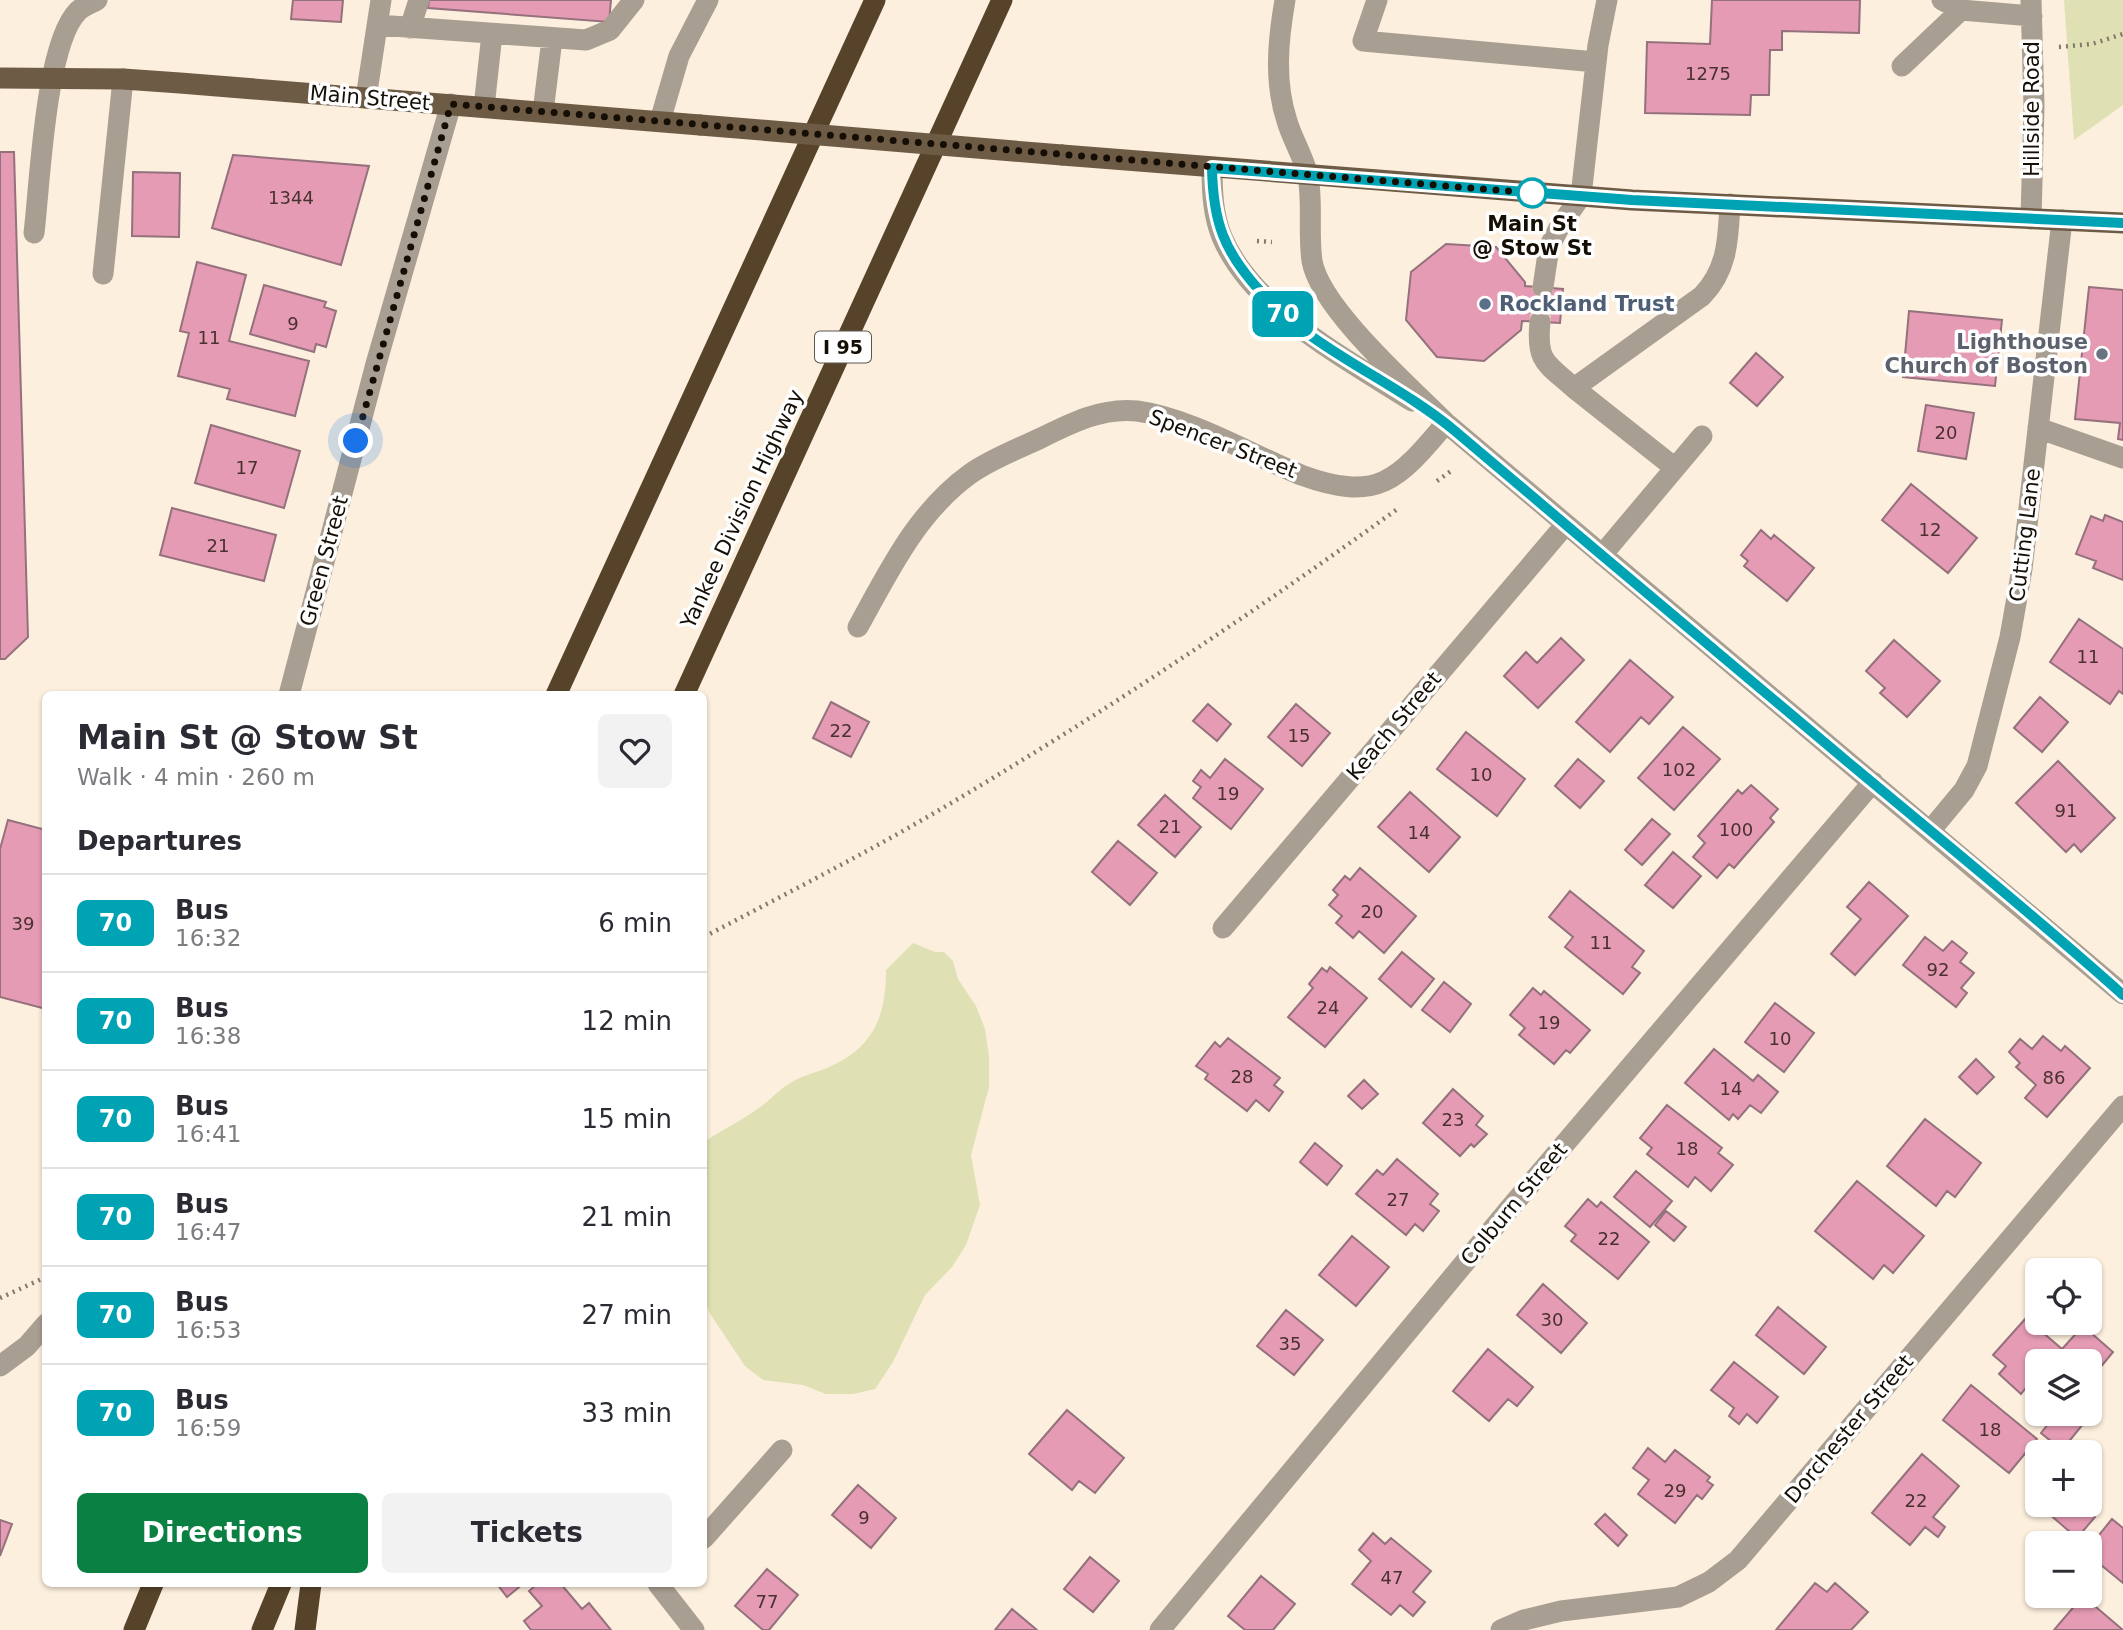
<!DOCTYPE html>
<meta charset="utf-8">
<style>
body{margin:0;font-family:"DejaVu Sans",sans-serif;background:#f2f2f3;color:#2b2b33;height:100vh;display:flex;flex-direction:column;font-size:26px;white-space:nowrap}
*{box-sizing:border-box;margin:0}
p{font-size:23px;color:#7c7c81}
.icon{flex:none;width:38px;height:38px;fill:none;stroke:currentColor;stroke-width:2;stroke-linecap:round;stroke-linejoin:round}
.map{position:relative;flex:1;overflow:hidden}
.side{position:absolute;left:42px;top:691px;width:665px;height:896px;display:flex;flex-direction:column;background:#fff;border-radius:10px;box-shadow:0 2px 5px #0004}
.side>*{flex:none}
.badge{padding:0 14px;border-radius:10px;font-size:24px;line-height:46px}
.controls{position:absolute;left:2025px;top:1258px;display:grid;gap:14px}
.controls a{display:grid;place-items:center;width:77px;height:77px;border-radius:10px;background:#fff;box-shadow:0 2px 5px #0004;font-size:35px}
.you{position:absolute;width:35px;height:35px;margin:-18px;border:5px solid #fff;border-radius:50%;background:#1a73e8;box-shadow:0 0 0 10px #1a73e833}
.map>.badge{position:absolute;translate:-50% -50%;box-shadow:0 0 0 4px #fff}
h2{padding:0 35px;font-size:26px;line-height:63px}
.round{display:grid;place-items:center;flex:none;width:74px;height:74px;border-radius:10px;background:#f2f2f3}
.head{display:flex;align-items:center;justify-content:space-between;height:119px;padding:0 35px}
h1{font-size:33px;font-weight:800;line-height:52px}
.cta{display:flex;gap:14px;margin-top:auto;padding:14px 35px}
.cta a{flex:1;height:80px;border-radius:10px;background:#0b8043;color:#fff;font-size:28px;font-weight:800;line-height:80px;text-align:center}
.cta a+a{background:#f2f2f3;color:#2b2b33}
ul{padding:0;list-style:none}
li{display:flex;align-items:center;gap:21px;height:98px;padding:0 35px;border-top:2px solid #e1e1e2}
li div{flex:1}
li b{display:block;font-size:26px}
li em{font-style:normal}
li .badge{min-width:77px;font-weight:700;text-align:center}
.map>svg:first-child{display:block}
.green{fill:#dfe1b4}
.building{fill:#e59bb4;stroke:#94717c;stroke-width:2}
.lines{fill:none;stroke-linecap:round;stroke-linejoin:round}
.minor-tunnel{stroke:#d9cdbc;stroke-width:21;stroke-dasharray:21 10;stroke-linecap:butt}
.path{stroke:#83796b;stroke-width:4.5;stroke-dasharray:2 5;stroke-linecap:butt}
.minor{stroke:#a99e92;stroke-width:21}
.major{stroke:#6d5b45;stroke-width:21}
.highway{stroke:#57432a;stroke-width:21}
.major-bridge{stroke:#6d5b45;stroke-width:21}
.line-casing{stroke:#fff;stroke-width:16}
.line{stroke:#00a3b4;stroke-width:10}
.walk{stroke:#150e04;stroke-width:7;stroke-dasharray:0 12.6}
.stop-dot{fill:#fff;stroke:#00a3b4;stroke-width:3.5}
.service-dot{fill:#5c6f8a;stroke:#fefefe;stroke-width:2.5}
.worship-dot{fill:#6b7280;stroke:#fefefe;stroke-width:2.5}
.labels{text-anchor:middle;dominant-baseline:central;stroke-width:7;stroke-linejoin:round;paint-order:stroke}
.number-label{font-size:18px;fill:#493130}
.shield{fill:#fefefe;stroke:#5b564f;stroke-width:2}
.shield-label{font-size:19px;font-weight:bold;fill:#150e04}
.street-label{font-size:21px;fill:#150e04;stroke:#fefefe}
.stop-label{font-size:21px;font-weight:bold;fill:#150e04;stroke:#fefefe}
.service-label{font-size:21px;font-weight:bold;fill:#4e5e75;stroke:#fefefe;text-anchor:start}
.worship-label{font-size:21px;font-weight:bold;fill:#5b616d;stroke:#fefefe;text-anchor:end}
</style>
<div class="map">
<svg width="2123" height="1630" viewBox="0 0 2123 1630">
<rect width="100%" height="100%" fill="#fcefdd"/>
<path class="green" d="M2064,0H2123V105L2074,140Z
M913,943L935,952H944L953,961L958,979L976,1006L985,1029L989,1056V1087L971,1155L980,1205L966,1245L952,1267L925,1295L893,1362L875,1389L853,1394H826L803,1385L763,1380L745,1366L709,1312L704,1294V1142C723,1129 745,1119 763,1105C773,1097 781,1088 792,1082C804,1075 815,1073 827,1068C873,1048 886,1018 886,970Z"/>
<path class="building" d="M293,0H343L341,22L291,19Z
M429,0H611L609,22L428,8Z
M1712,0H1860L1859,33L1782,31V50H1770L1769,95H1751L1750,115L1645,113L1647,42L1710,44Z
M0,152H14L28,637L5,659H0Z
M233,155L369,166L341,265L212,228Z
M133,172L180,173L179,237L132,236Z
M1446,244L1496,247L1525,282V286L1563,289L1560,323L1522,321L1521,330L1484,361L1437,357L1406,320L1411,272Z
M197,262L246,275L229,341L309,361L295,416L227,399L230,389L178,376L189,333L180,331Z
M264,285L326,302L324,307L336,311L326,347L316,344L314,352L250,334Z
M2089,287L2123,290V440L2118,439L2120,423L2075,419Z
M1909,311L2002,320L1995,386L1903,377Z
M1756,353L1783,377L1757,406L1730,383Z
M1926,405L1974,413L1966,459L1918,451Z
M211,425L300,451L284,508L195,483Z
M1911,484L1977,538L1948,573L1882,520Z
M172,508L276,535L264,581L160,555Z
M2105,515L2123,522V580L2093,568L2096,561L2076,554L2091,516L2103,521Z
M1761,530L1771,539L1774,535L1814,568L1787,601L1744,566L1748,561L1741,555Z
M2079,619L2123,649V694L2119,691L2110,704L2050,662Z
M1561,638L1584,660L1538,708L1504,676L1526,652L1537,663Z
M1894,640L1940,681L1907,717L1880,693L1885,688L1866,671Z
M1630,660L1673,697L1649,724L1641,717L1610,752L1576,722Z
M2040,697L2068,722L2042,752L2014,728Z
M831,702L869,722L851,757L813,738Z
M1208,704L1231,724L1217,741L1193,721Z
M1296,704L1330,733L1302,766L1268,737Z
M1683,727L1720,759L1674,810L1638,778Z
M1466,732L1525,779L1497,816L1437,769Z
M1225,759L1263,789L1231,829L1193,798L1201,787L1193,781L1201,770L1210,778Z
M1578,759L1604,781L1580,808L1555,786Z
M2058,761L2115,818L2081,852L2074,844L2066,852L2016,803Z
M1751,785L1778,809L1770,818L1774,822L1734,868L1729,864L1717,878L1693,857L1705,843L1698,836L1738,790L1742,794Z
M1410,792L1460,837L1429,872L1378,827Z
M1165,795L1201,827L1175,857L1138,825Z
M1652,819L1670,834L1642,865L1625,850Z
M8,820L46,830V1009L0,997V849Z
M1118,841L1157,873L1130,905L1092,872Z
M1673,852L1701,876L1673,908L1645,885Z
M1360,868L1416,916L1384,953L1359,931L1353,938L1336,923L1342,916L1329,905L1338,895L1333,890L1345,876L1350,880Z
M1869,882L1908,916L1855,975L1831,954L1861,919L1847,907Z
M1570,891L1644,951L1632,967L1640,973L1623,994L1565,947L1573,937L1549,917Z
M1925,937L1943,951L1952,941L1967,953L1960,962L1974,973L1961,988L1967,993L1956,1007L1903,965Z
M1402,952L1434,979L1411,1007L1379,979Z
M1330,967L1367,998L1325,1047L1288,1017L1313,988L1309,984L1322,968L1327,972Z
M1444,982L1471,1004L1450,1032L1422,1010Z
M1533,988L1541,995L1544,991L1590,1030L1570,1053L1566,1050L1554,1064L1519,1035L1525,1028L1510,1015Z
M1775,1003L1814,1033L1784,1072L1745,1042Z
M2043,1036L2061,1051L2065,1046L2090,1068L2047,1117L2025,1098L2036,1085L2016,1067L2020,1063L2009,1052L2020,1039L2032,1049Z
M1228,1038L1280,1078L1274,1085L1283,1092L1269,1111L1256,1100L1247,1111L1205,1079L1208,1074L1196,1066L1215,1042L1220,1047Z
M1714,1049L1753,1081L1758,1075L1778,1092L1761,1113L1750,1105L1738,1119L1733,1114L1729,1120L1685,1083Z
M1976,1059L1994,1077L1977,1094L1959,1077Z
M1364,1080L1378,1094L1362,1109L1348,1096Z
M1453,1089L1483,1116L1476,1125L1487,1134L1474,1147L1471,1144L1460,1156L1423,1123Z
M1667,1105L1722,1148L1718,1153L1733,1165L1711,1191L1695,1177L1688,1187L1647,1154L1652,1148L1640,1138Z
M1925,1119L1981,1163L1955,1197L1947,1191L1936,1206L1887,1166Z
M1315,1143L1342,1166L1327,1185L1300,1162Z
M1397,1159L1438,1194L1430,1204L1439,1211L1423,1231L1415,1224L1406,1235L1356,1194L1377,1170L1383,1175Z
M1636,1171L1672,1201L1650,1227L1614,1197Z
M1857,1181L1924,1236L1893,1273L1884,1265L1873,1279L1815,1231Z
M1588,1199L1597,1207L1601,1202L1649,1242L1618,1279L1571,1241L1576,1235L1565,1226Z
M1666,1211L1686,1227L1674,1241L1655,1225Z
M1352,1236L1389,1267L1356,1306L1319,1275Z
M1543,1284L1587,1323L1561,1353L1517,1315Z
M1778,1307L1826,1347L1804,1374L1756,1335Z
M1286,1310L1323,1340L1294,1375L1257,1346Z
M2026,1318L2062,1349L2083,1326L2113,1352L2090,1380V1362H2037V1400L2025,1389L2021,1394L1999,1374L2006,1366L1993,1355Z
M1488,1349L1533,1387L1517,1406L1508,1399L1489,1421L1453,1391Z
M1734,1362L1778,1397L1757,1423L1747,1414L1739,1424L1729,1416L1734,1408L1711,1390Z
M1971,1385L2037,1439L2009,1473L1943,1420Z
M1067,1410L1124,1458L1095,1493L1079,1481L1072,1490L1029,1454Z
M2092,1413L2062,1450L2041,1433L2056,1414Z
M1648,1448L1665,1462L1675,1450L1710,1477L1707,1481L1713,1485L1702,1499L1697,1495L1675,1523L1638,1494L1649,1480L1633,1468Z
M1922,1454L1959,1486L1933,1517L1945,1527L1938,1537L1925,1527L1910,1545L1872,1513Z
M858,1485L896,1518L871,1548L832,1515Z
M2055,1505H2081L2095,1517L2077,1538L2048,1513Z
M1605,1514L1627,1535L1618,1546L1595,1524Z
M2112,1519L2123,1528V1583L2095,1560L2100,1554L2090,1546Z
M0,1520L12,1524L0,1556Z
M1373,1533L1385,1544L1391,1538L1431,1571L1413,1592L1425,1602L1413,1616L1400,1605L1391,1615L1352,1584L1371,1561L1359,1550Z
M1090,1557L1119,1581L1093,1612L1064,1589Z
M767,1569L798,1595L769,1630H763L735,1606Z
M1261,1576L1295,1604L1273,1630H1245L1228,1616Z
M1815,1583L1827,1592L1835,1583L1868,1612L1851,1630H1776Z
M497,1584H523L507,1597Z
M537,1584H561L582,1609L589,1603L611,1630H531L524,1621L542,1606L529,1591Z
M2083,1596L2123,1630H2054Z
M1012,1609L1037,1630H995Z"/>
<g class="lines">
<path class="minor-tunnel" d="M1540,322L1543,287"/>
<path class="path" d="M2059,47L2092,44L2123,34
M1257,241L1272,242
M1437,481L1451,471
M704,937C783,895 863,855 941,809C1097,717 1249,616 1396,510
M0,1298L46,1277"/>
<path class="minor" d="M1285,0C1278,40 1274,82 1287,121C1292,139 1304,157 1308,176C1313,203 1308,233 1312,261C1320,308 1410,387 1446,423L2123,994
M1377,0L1363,41L1596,62
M1942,0L1961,10L2032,16
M2031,0L2034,106L2031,219
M378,25L586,40L610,30L634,0
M410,28L419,0
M1902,66L1961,10
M366,98L381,0
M484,107L492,34
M543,112L552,39
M660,121L679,56L708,0
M1212,168C1212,191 1213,215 1222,237C1253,310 1348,360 1412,401
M34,233C40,184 45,44 78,11C83,6 92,3 97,0
M103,274L123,79
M1543,287L1549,247L1560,226L1581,196L1598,45L1607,0
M1540,322C1536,362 1546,363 1574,388
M2038,428L2123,458
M1675,468L1574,388L1702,296C1728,269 1728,239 1730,204
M1602,555L1702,436
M858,627C889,571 917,512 970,474C991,459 1018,449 1041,438C1071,423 1103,407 1137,411C1190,418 1250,454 1301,475C1378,503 1397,481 1446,423
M289,695L376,364L451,104
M1930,831L1964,790L1977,766L2010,637L2022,569L2062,220
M1223,928L1566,524
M0,1366L27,1346L46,1324
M704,1538L782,1450
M658,1584L694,1630
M1160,1630L1510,1208L1873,782
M1501,1630L1524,1620L1561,1611L1678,1597L1709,1582L1738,1560L2123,1106"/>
<path class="major" d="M0,78L123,79L180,83L700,125
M1062,155L1632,200L2123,223"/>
<path class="highway" d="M556,695L875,0
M684,695L1002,0
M134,1630L153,1584
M262,1630L281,1584
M305,1630L311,1584"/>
<path class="major-bridge" d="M700,125L1062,155"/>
</g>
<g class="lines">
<defs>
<path id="line" d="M2123,223L1632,200L1212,168C1213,222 1224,252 1261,292C1315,352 1394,380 1455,431C1586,542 1718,653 1849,763C1941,840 2034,915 2123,995"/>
</defs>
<use href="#line" class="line-casing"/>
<use href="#line" class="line"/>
<path class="walk" d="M356,441L451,104L1532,193"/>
</g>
<circle class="stop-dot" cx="1532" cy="193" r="14"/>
<circle class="service-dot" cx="1485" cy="304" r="7"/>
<circle class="worship-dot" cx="2102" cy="354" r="7"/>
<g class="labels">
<g class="number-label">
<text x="1708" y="73">1275</text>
<text x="291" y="197">1344</text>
<text x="293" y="323">9</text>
<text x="209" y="337">11</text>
<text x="1946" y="432">20</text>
<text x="247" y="467">17</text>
<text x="1930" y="529">12</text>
<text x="218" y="545">21</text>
<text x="2088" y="656">11</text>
<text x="841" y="730">22</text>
<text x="1299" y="735">15</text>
<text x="1679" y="769">102</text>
<text x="1481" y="774">10</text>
<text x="1228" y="793">19</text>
<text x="2066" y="810">91</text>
<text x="1170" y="826">21</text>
<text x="1736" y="829">100</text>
<text x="1419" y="832">14</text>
<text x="1372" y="911">20</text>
<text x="23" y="923">39</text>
<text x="1601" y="942">11</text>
<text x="1938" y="969">92</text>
<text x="1328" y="1007">24</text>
<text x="1549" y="1022">19</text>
<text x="1780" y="1038">10</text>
<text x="1242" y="1076">28</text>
<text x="2054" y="1077">86</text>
<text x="1731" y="1088">14</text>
<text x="1453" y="1119">23</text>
<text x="1687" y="1148">18</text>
<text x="1398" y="1199">27</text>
<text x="1609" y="1238">22</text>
<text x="1552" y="1319">30</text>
<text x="1290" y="1343">35</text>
<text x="1990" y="1429">18</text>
<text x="1675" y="1490">29</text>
<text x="1916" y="1500">22</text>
<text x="864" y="1517">9</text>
<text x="1392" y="1577">47</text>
<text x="767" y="1601">77</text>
</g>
<rect class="shield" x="815" y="331.5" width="56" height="31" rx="5"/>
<g class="shield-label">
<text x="843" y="347">I 95</text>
</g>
<g class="street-label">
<text transform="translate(370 98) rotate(5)">Main Street</text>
<text transform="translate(2032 109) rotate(-90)">Hillside Road</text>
<text transform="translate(1223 444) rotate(21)">Spencer Street</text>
<text transform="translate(742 509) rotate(-65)">Yankee Division Highway</text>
<text transform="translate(2025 535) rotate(-83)">Cutting Lane</text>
<text transform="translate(324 561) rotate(-75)">Green Street</text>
<text transform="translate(1394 726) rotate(-50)">Keach Street</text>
<text transform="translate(1514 1204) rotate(-50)">Colburn Street</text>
<text transform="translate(1849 1429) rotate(-50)">Dorchester Street</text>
</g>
<g class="stop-label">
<text x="1532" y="224">Main St<tspan x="1532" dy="24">@ Stow St</tspan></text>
</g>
<g class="service-label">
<text x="1499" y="304">Rockland Trust</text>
</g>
<g class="worship-label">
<text x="2088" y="342">Lighthouse<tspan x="2088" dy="24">Church of Boston</tspan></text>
</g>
</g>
</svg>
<div class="controls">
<a><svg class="icon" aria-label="locate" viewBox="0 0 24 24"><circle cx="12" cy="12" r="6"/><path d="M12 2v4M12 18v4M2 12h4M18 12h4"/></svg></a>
<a><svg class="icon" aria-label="layers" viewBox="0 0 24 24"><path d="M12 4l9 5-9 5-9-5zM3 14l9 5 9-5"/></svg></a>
<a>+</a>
<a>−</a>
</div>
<div class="you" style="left:356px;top:441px"></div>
<b class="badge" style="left:1283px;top:314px;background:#00a3b4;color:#fff">70</b>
<section class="side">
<div class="head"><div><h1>Main St @ Stow St</h1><p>Walk · 4 min · 260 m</p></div><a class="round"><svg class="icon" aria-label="heart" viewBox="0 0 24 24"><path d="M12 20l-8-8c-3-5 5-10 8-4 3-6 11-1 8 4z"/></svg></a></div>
<h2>Departures</h2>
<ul>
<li><span class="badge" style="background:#00a3b4;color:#fff">70</span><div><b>Bus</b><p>16:32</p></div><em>6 min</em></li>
<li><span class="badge" style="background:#00a3b4;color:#fff">70</span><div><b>Bus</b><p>16:38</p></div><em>12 min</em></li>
<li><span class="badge" style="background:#00a3b4;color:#fff">70</span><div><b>Bus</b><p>16:41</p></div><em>15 min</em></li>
<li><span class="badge" style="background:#00a3b4;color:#fff">70</span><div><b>Bus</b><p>16:47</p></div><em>21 min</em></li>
<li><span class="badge" style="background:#00a3b4;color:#fff">70</span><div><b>Bus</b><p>16:53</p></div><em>27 min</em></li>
<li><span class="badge" style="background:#00a3b4;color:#fff">70</span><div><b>Bus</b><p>16:59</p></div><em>33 min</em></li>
</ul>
<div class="cta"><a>Directions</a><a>Tickets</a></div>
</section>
</div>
